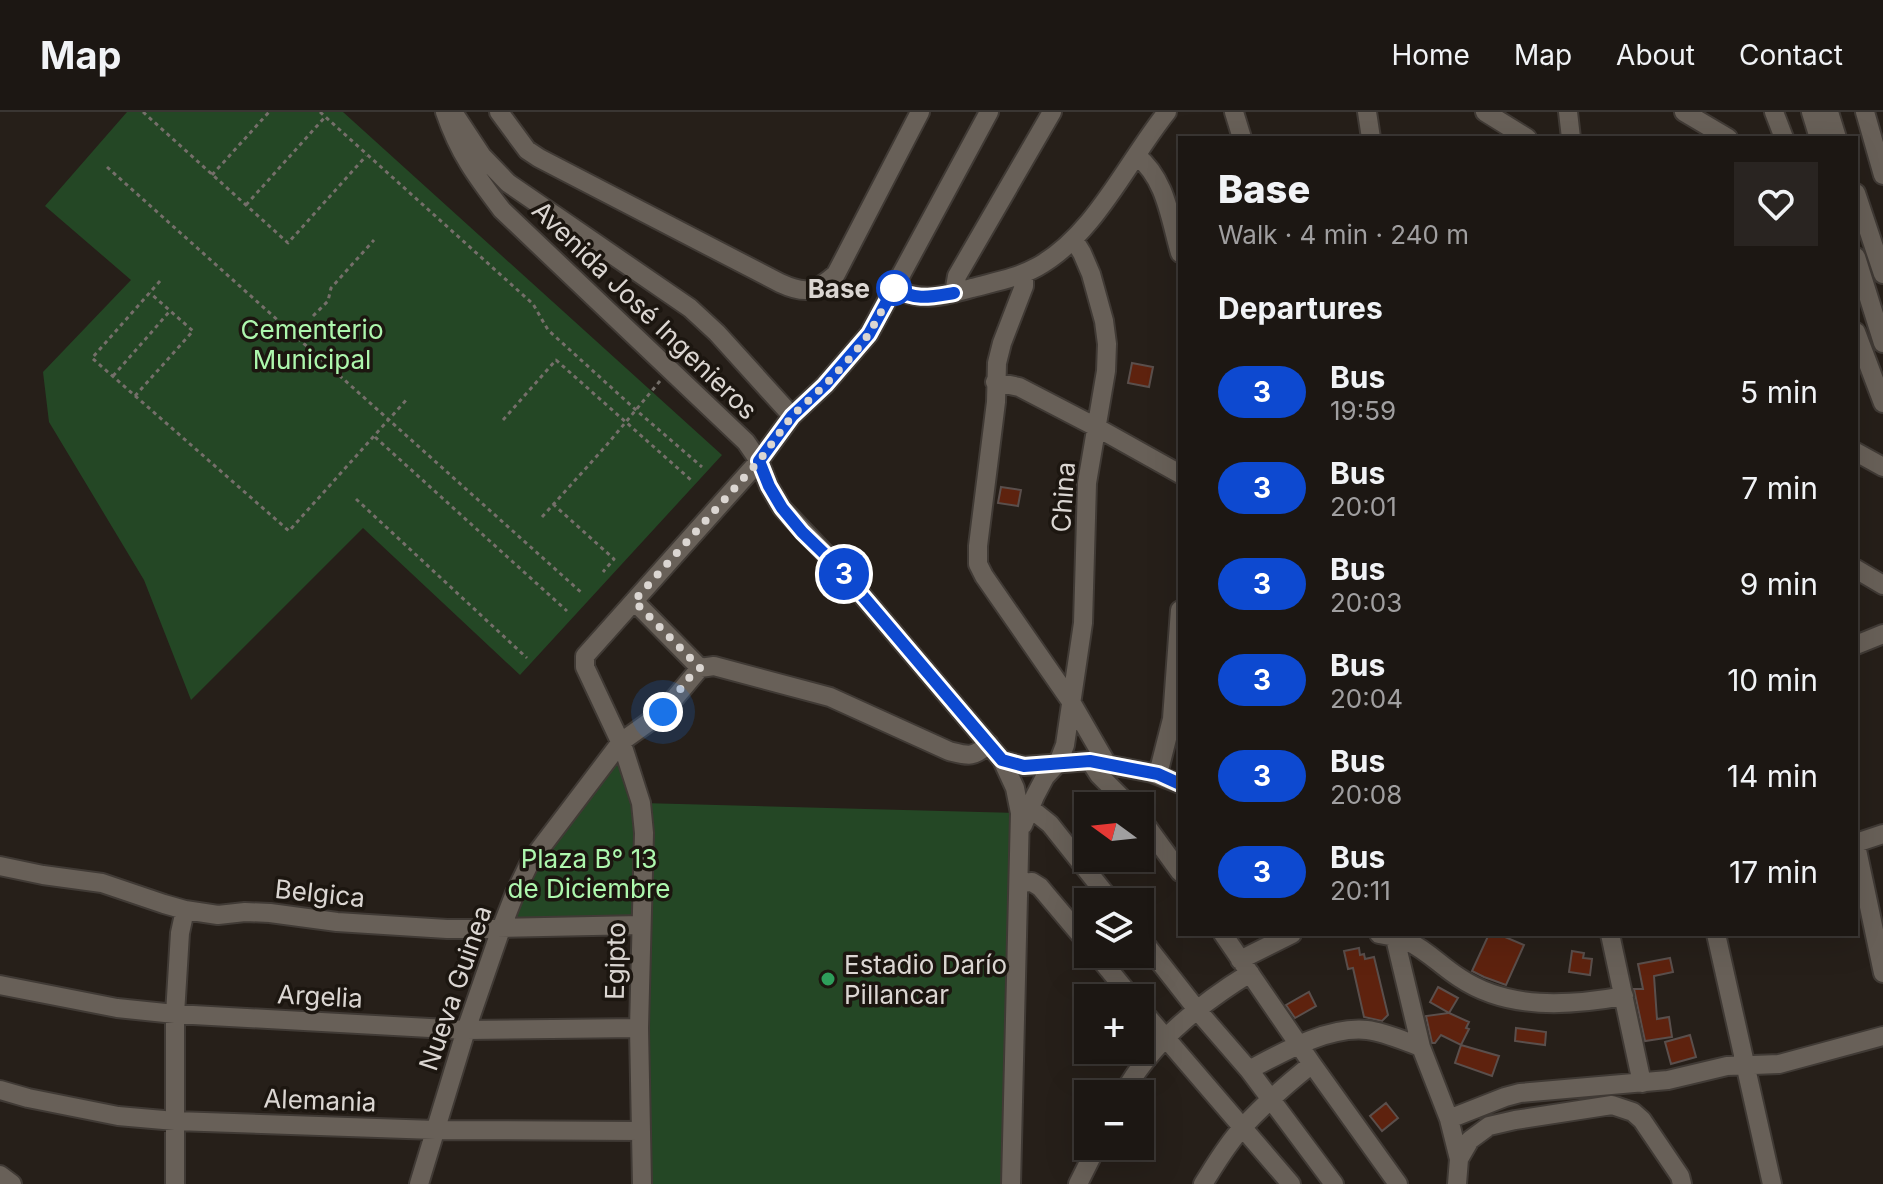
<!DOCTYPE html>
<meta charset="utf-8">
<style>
body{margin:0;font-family:Inter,sans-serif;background:#292421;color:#f1f3f6;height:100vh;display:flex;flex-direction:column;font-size:30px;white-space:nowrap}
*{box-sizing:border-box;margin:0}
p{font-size:26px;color:#a09fa0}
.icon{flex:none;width:44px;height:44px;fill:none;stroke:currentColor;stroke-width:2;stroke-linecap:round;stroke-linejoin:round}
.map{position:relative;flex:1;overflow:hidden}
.panel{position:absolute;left:1178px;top:24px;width:680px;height:800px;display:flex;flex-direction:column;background:#1c1713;border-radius:0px;box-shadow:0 8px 32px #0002,0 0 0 2px #3a3633}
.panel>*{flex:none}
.badge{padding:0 16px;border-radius:26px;font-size:28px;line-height:52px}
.needle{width:52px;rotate:285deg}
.controls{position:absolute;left:1074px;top:680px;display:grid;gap:16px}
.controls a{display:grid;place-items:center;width:80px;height:80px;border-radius:0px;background:#1c1713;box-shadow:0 8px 32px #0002,0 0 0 2px #3a3633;font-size:40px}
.you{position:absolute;width:40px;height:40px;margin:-20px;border:6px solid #fff;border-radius:50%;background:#1a73e8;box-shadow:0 0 0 12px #1a73e833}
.map>.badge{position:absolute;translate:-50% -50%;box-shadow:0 0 0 4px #fff}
h2{padding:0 40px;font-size:30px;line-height:72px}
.round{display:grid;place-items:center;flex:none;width:84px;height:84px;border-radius:0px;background:#292421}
.headline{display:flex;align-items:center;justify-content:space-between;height:136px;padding:0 40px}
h1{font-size:38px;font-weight:800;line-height:60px}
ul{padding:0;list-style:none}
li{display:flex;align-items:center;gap:24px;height:96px;padding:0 40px}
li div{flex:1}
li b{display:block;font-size:30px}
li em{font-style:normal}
li .badge{min-width:88px;font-weight:700;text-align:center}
header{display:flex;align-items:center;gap:48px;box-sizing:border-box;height:112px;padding:0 40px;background:#1c1713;border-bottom:2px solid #3a3633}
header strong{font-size:38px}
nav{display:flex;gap:44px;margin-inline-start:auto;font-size:28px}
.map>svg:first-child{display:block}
.green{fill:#244725}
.building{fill:#5e220e;stroke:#5a4f4c;stroke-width:2}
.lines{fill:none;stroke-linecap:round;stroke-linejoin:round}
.minor-casing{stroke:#403a35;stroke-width:22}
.path{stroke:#756f6a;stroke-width:3;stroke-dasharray:4 4;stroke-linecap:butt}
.minor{stroke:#686058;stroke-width:18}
.line-casing{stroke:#fff;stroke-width:18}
.line{stroke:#0d49d0;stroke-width:12}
.walk{stroke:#dbd6d2;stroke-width:8;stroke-dasharray:0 14.4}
.stop-dot{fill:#fff;stroke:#0d49d0;stroke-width:4}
.leisure-dot{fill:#2e9e5b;stroke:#1c1610;stroke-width:3}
.labels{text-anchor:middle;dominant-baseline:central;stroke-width:7;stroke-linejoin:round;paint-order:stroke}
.stop-label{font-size:26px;font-weight:bold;fill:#dbd6d2;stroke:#1c1610;text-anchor:end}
.street-label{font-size:26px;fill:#dbd6d2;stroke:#1c1610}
.park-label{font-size:26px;fill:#adf7ad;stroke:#1c1610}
.poi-label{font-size:26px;fill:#dbd6d2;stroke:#1c1610;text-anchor:start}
</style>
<header>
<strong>Map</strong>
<nav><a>Home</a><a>Map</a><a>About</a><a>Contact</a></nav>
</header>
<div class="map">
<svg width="1883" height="1072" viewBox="0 0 1883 1072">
<rect width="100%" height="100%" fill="#261f19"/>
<path class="green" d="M127,0H343L722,343L520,563L363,416L191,588L144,468L49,310L43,260L131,168L45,94Z
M621,630L642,691L1020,701L1011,1072H642L641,814L501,817L515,781Z"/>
<path class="building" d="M1132,251L1153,255L1149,275L1128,271Z
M1001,375L1021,378L1018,394L998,391Z
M1489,822H1498L1524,833L1506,873L1484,865L1472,859Z
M1359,836L1360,843L1364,842L1365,847L1374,845L1388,903L1382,909L1364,905L1353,856L1348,857L1344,839Z
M1572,839L1584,841L1583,846L1592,847L1590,863L1569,860Z
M1670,846L1673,860L1654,864L1657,907L1669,905L1672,925L1645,929L1634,877H1643L1638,852Z
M1438,875L1458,886L1449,901L1469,910L1466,916L1469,917L1461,933L1441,923L1435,931H1432L1426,904L1449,901L1430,890Z
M1309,880L1316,894L1295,906L1286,893Z
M1516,916L1546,920L1545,933L1515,929Z
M1690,923L1696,945L1671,952L1665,930Z
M1461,933L1499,944L1492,964L1455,951Z
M1386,991L1398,1006L1382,1019L1370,1004Z"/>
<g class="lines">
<defs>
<path id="minor" d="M445,0C459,41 476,64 502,98L746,330L759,349L769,374L782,396L838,455L1002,648L1015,676L1020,701L1011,1072
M453,0L482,44L508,71L690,196L717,221L792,304
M499,0L527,38L539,46L780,171C806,183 815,180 836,162L920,0
M1234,0L1242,26
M1367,0L1371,26
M1485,0L1527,26
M1568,0L1571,26
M1684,0L1728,26
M1774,0L1784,26
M1811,0L1819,26
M1829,0L1837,26
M1865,0L1883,63
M1137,44C1166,67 1170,107 1180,141
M1856,81L1883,162
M1856,145L1883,231
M1024,161V174L1002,231L997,251L996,290L978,434V452L984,464L1070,588L1107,652
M894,176C920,191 944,184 972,176C994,170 1017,166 1037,155C1094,124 1127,50 1167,0
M954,181L957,164L1052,0
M1856,220L1883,291
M995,270L1019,275L1096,315L1180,362
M1856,340L1883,355
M1856,457L1883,473
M634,489L700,556
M1856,533L1883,522
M1002,648L1024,654L1090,649L1152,661L1180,672
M1090,649L1099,663L1130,694
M1158,662L1172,607L1180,498
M1030,696L1050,712L1112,790
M1140,705L1180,760
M1023,713L1035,684L1045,665L1058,651L1065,633L1083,511L1087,371L1106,259L1107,232L1104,209L1091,162L1082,141L1074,128
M1856,731L1883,722
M1856,733L1883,861
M0,754L43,763L102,771L164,792L185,798L218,803L245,800L270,801L337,810L447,817L641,813
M1019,771L1032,770L1040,775L1088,832
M1223,822L1312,952L1398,1072
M1379,822C1389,824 1400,825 1409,830C1428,839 1442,855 1460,866C1508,898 1569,894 1624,884
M1394,822L1421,935L1449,1007L1459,1047L1457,1072
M1610,822L1642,971
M1716,822L1772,1072
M1140,825L1198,899L1249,958L1334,1072
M1096,842L1132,886
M1240,848L1292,822
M0,873L117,896L175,902L466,918L639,916
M1140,896L1291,1072
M1249,958C1283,940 1328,914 1367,918C1385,920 1404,929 1421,935
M0,978L28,986L118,1004L175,1009L435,1018L641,1019
M1123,982C1151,931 1201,891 1250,861
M1449,1007L1505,985L1520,981L1668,968L1727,954L1779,952L1883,924
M1459,1047L1470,1028L1489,1014L1515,1008L1612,993L1633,1000L1642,1008L1680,1064L1682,1072
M0,1063L12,1072
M175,1072V902L180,821L185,798
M419,1072L466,918L501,817L515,781L530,750L621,630L663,600L700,556L714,554L830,585L949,639C969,644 972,646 989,632
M642,1072L639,916L644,721L641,691L624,638L585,555V544L759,349L792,304L825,273L869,222L989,0
M1078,1072L1097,1034
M1203,1072C1215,1053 1227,1032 1243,1015C1264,992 1287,972 1312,952"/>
</defs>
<use href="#minor" class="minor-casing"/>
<path class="path" d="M143,0L288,131L366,44
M320,0L533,192L548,218L636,298L702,355
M107,55L583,482
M212,63L269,0
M246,93L325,5
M160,169L92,246L289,419L408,286
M313,204L328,189L331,176L374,128
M113,264L170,199
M135,284L193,219L150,181
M503,308L556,248L691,368
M375,325L567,499
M356,387L527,546
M553,392L614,447L603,460
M542,405L605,335L660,269"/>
<use href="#minor" class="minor"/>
</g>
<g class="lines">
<defs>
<path id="line" d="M954,181C930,185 916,189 894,176L869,222L825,273L792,304L759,349L769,374L782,396L802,420L838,455L1002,648L1024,654L1090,649L1158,662L1180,672"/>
</defs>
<use href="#line" class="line-casing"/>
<use href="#line" class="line"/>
<path class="walk" d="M663,600L688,567L700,556L634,489L759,349L792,304L825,273L852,244L869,222L894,176"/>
</g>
<circle class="stop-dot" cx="894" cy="176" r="16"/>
<circle class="leisure-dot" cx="828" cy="867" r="8"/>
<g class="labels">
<g class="stop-label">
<text x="870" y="176">Base</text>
</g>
<g class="street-label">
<text transform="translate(645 198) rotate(44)">Avenida José Ingenieros</text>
<text transform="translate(1063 385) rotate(-86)">China</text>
<text transform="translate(320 781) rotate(6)">Belgica</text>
<text transform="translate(615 849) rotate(-89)">Egipto</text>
<text transform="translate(455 876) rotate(-71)">Nueva Guinea</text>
<text transform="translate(320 884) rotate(3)">Argelia</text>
<text transform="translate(320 988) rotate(2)">Alemania</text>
</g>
<g class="park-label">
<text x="312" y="217">Cementerio<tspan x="312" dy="30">Municipal</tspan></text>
<text x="589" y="746">Plaza B° 13<tspan x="589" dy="30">de Diciembre</tspan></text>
</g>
<g class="poi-label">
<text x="844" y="852">Estadio Darío<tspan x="844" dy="30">Pillancar</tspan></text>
</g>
</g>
</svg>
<div class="controls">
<a><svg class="needle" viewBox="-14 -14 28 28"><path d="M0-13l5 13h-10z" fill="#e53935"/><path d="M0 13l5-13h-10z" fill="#a09fa0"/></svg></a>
<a><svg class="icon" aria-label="layers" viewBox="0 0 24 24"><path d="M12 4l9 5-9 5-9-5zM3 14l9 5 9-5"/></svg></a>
<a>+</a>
<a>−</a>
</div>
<div class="you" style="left:663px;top:600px"></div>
<b class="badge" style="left:844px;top:462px;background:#0d49d0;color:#fff">3</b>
<section class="panel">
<div class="headline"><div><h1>Base</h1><p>Walk · 4 min · 240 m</p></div><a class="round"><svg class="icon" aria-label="heart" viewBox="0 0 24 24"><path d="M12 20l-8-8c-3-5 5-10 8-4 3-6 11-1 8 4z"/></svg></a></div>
<h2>Departures</h2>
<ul>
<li><span class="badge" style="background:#0d49d0;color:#fff">3</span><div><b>Bus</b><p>19:59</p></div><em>5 min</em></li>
<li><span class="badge" style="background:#0d49d0;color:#fff">3</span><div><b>Bus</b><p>20:01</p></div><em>7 min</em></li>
<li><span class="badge" style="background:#0d49d0;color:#fff">3</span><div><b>Bus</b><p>20:03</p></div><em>9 min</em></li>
<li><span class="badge" style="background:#0d49d0;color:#fff">3</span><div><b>Bus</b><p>20:04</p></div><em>10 min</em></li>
<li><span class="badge" style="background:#0d49d0;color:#fff">3</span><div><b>Bus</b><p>20:08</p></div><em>14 min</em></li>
<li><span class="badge" style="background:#0d49d0;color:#fff">3</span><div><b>Bus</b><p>20:11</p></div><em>17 min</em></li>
</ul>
</section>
</div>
